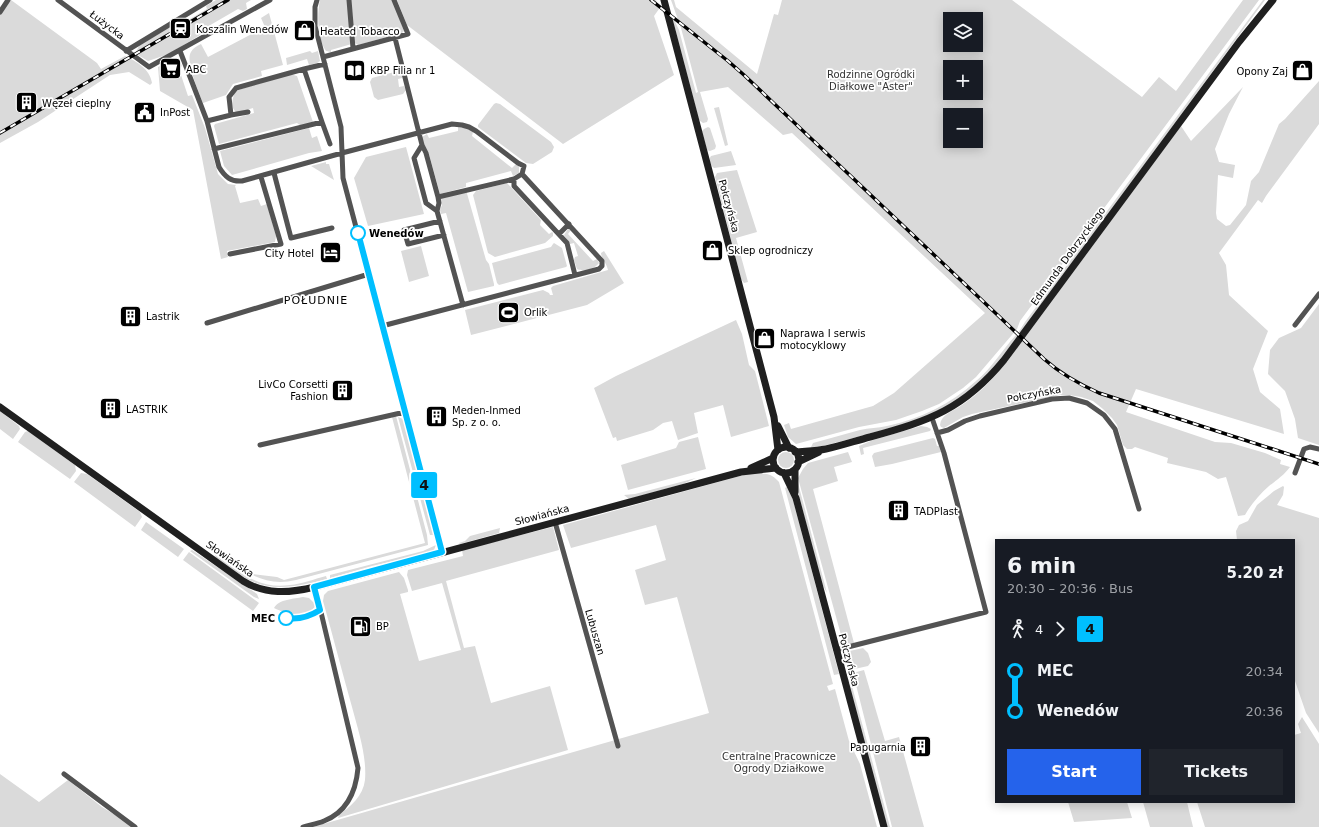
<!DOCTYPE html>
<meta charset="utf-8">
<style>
body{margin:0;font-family:"DejaVu Sans",sans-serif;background:#20242c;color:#f1f3f6;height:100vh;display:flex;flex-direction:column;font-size:15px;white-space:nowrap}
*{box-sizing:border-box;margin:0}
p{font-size:13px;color:#9ea1a6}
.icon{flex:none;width:22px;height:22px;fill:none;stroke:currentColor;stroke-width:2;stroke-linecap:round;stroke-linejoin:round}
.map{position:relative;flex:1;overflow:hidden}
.drawer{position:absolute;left:995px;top:539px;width:300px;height:264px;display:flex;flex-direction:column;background:#171b24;border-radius:0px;box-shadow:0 2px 10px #0003}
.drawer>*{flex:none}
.badge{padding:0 8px;border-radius:3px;font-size:14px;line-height:26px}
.tools{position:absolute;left:943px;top:12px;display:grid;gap:8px}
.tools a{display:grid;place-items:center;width:40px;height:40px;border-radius:0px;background:#171b24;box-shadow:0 2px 10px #0003;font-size:20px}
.map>.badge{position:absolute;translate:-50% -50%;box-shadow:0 0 0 2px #fff}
.legs{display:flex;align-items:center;gap:6px;height:44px;padding:0 12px;font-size:13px}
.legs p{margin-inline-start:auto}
.summary{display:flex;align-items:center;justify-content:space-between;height:68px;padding:0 12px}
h1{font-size:22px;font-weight:700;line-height:30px}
.action{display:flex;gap:8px;margin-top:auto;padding:8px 12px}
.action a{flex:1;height:46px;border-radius:0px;background:#2563eb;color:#fff;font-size:16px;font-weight:700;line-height:46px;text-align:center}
.action a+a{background:#20242c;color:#f1f3f6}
ul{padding:0 12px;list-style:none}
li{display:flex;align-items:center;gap:14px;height:40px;font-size:15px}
li i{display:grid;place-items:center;width:6px;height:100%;margin:0 5px;background:currentColor}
li i::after{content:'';width:10px;height:10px;margin:-5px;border:3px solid;border-radius:50%;background:#171b24}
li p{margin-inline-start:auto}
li:first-child i{background:linear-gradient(#0000 50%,currentColor 0)}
li:last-child i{background:linear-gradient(currentColor 50%,#0000 0)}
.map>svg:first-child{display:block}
.green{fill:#dadada;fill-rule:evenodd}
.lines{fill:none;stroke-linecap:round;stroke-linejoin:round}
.street{stroke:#535353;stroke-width:5}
.secondary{stroke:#202020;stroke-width:7}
.rail-casing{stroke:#000;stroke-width:3.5}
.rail{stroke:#fff;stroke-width:2;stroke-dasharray:6;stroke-linecap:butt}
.line-1-casing{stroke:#fff;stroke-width:9}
.line-1{stroke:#00bfff;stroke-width:6}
.stop-1-dot{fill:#fff;stroke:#00bfff;stroke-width:2}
.labels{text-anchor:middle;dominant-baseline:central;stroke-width:3.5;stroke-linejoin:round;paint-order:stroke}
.street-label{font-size:10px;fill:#000;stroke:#fff}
.poi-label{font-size:10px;fill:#000;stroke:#fff;text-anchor:start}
.park-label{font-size:10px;fill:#313131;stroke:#fff}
.stop-label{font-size:10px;font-weight:bold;fill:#000;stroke:#fff;text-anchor:start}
.neighbourhood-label{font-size:11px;letter-spacing:1px;fill:#000;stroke:#fff}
</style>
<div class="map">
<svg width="1319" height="827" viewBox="0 0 1319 827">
<rect width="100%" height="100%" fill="#fff"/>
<path class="green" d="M11,0L97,63L101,69L125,56C136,61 150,69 152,83L150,85L129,72L110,75L38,122L0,143V15Z
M216,0H251L246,3L247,9L243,11L238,9L200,31V35L169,54L148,61L138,55L136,52L139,46L172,26L173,29L207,9L206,6Z
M320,0H393L404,31L402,33L358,45L355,43L331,50V52L326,51C317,39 317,14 320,0Z
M397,0H656L659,9L654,16L674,75L563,144L407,25Z
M671,0H674L676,7L757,74L774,14L778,15L782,0H1012L1142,97L1159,77L1176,91L1243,0H1259L1020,321L1017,329L976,377L963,388L939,404L922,411L896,420L859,427L796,444L788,437L784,425L789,423L791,429L873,406L894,393L985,313L792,133L783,135L728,87L700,92L708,119L707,122L703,123L699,120L671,13L679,30L696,93L698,92L681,28ZM950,19H976V45H950ZM950,67H976V93H950ZM950,115H976V141H950Z
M1263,0H1265L1020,334L1018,333L1025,322Z
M269,13L283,65L261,71L262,76L233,84L226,95L203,103C199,92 185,61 191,52C193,48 197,46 201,44L208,57L265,27L261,18Z
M310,51L312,53L318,51L320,61L317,63L309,65L307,59L287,65L286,58Z
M175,58L179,59L182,66L179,69L188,96L192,95L205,128L218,174L228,184L236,185L235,186L240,203L258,199L261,206L267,204L276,236L275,242L227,251L228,257L221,259L193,110L160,91L158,67L160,66L166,76L174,72L169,62L172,59Z
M398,71L402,73V78L398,79L399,87L404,86L406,90L403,94L378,100L374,97L370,82L372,78Z
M290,74L297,76L313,122L301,126L297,123L219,144L214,126L215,124L254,113L253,108L237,113C229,107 233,99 235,91Z
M1319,81V124L1266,196L1262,203L1258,200L1219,253L1226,265L1229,295L1268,331L1253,369L1260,392L1280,409L1284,434L1136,389L1126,412L1215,442L1231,443L1265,453L1281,460L1280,464L1290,467C1284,475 1277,480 1269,486C1260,494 1251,504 1245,515L1238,516L1226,477L1218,479L1206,472L1167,463L1168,458L1135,447L1132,449H1127L1123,445L1117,425L1112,418L1103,409L1093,401L1081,397L1069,395H1060L972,414L963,417L944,428L941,427L940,425C941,415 951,412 959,407C978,395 993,379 1007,362L1181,126L1191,141L1243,87L1229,114L1215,149L1219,162L1235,165L1233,178L1218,175L1216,213L1217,219L1226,226L1230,225L1246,205L1251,181L1259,172L1279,124L1285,119Z
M496,103L500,104L551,142L554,147L552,152L533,164L526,163L478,127V125L494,104Z
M719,107L728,145L725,146L714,108Z
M458,127L467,128L473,132L472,136L512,168L516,164L519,166V173L513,176L511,171L466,183V187L440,194L429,154L422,140V137L427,134L429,138L458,131Z
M708,127L710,128L716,146L715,149L710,151L707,150L702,131L704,129Z
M309,128L312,138L317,136L322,151L309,153L232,175L224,166L220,151Z
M406,147L424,214L368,226L354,178L366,157Z
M731,151L736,165L714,168C711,166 708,160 711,156Z
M326,162V164H329L334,180L311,166Z
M737,170L757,232L736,238L748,282L744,283L741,279L715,177L717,173Z
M507,183L541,220L540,225L549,234L552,232L553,233V236L545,243L495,257L488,253L473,195L476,191Z
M466,190L486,260L489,264L494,284V286L468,292L446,213L441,214L440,210L442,205L441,197Z
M568,229L571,230L568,234L593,261L597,259L599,263C595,269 583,272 577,269L574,260L575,257L578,256L574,243L570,244L564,235Z
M554,243L562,248L567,266L566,267L499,285L497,283L492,263L551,247L553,244Z
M421,246L429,276L409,282L401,251Z
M604,251L624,283L587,305L471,335L465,310L543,290L549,293L550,295H553L551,288L553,286L608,270C607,264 601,258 601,253Z
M1319,304V445L1298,438L1295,419L1285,391L1268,374L1270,350L1279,338L1301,328Z
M736,320L742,334L749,365L755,371L769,426L731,437L723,405L694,413L698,433L678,440L672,421L663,423L653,430L617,441L616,437L613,438L594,388L616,376Z
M1016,335L1018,336C1001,359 984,380 962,397C937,416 905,424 875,432C853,438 832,444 810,449L813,443C829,439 844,434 860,430C869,428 878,428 887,426C920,419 951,404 976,381C992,368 1002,350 1016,335Z
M0,411L19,426L20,429L13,439L0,429Z
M396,416L427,535L428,545L296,580C262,588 242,569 216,551L232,562L238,563L253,574L277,577L284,580L425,543L392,417Z
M398,417L403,419L405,423L434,535H430Z
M921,426L927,427L931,429L930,431L863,448L864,454L861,455L859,446L873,440Z
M28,431L75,465L76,471L70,479L18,442L25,432Z
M698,437L706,469L628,490L621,465L676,448L679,442Z
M933,438L935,439L937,446H939L941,452L892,464L875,467L872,456L874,453Z
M848,452L852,462L834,467L838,481L813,489L854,643L844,646L798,478L803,469L808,463Z
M778 460a8 8 0 1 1 16 0a8 8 0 1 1-16 0Z
M758,471H762V474C770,473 774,477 779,482L833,684L827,686L829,691L835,689L849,741L860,764L877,827H313L709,713L677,597L645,605L635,570L666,560L656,525L571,548L563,525Z
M81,473L87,474L140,512L142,517L135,527L74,482Z
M696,478L683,484L629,499L624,495L635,494Z
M798,483L827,593L821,582L796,484Z
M788,486L793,500L839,674L834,675L785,488Z
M1283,486L1284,487L1283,495L1277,505L1319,518V733L1306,713L1294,678V540H1237L1236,531L1239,525L1248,521L1257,505L1274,491Z
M146,522L184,549L178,557L141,530Z
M553,527L559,550L446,581L464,648L475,646L491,703L550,686L568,750L338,818L339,815C351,806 363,796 365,780C367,756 358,730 352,707C342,672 333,636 323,601L324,595L328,591L399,572L404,578L408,590V592L400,594L419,661L461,650L442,583L412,591L407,575L408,570L463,556L462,550Z
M500,528L499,533L460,544L459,543L465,541L470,536Z
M436,545L434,550L428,553L372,566L330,578V575L423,551Z
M192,550L257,594L259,599L254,597L190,551Z
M189,552L259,603L253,611L183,560Z
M215,555C238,571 259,590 290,585C302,584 314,579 326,576L327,579C299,586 272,593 245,578C235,572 226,565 216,558Z
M303,597L309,598L313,602H315L316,605C307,620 286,614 274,608C279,599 294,599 303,597Z
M863,648L868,653L871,662L868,666L850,670L845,652Z
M864,670L885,741L899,737L924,827H892L853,673Z
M846,675L852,686L890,827H887Z
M1302,717L1319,744V827H1205L1197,802H1294V735L1301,733L1298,724Z
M0,774L39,802L68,780L102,807L135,827H0Z
M1068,802H1127L1132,818L1074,822Z
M1143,802H1187L1193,827H1150Z"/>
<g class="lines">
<path class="street" d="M58,0L149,67L270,0
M317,0L315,7V26L341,127L343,178L442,552
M349,0L353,48
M0,12L8,0
M395,38L422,145L426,153L438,197L439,203L437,211L463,305
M126,51L210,0
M180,51L207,121L219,167C225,177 231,182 242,181L342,153L452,124L462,125L469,127L476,131L518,163L524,166L522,174L602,261V266L599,269L382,326
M323,57L408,34L394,0
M231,115L248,112
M207,121L231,115L229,97L236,88L304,69
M322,122L304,69L325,64
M422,145L414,158L426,203L437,211
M214,149L322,122L330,144
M274,173L291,238L332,228
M514,179V186L567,243L575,275
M438,197L514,179L522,174
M440,221L404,230L408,244L444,235
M559,234L569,224
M230,254L281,244L261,177
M207,323L369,274
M1295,325L1319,294
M937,433L948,430L965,421L980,416L1052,399L1069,398L1087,403L1104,415L1115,429L1139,509
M260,445L405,412
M1295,473L1304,449L1310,447L1319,449
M555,522L618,746
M836,650L986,612L944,453L932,418
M64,774L135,827
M303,827C309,825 317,824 324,821C347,812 356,791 358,768L315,587"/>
<path class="secondary" d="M664,0L774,417L778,450
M0,407L243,581C265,595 290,593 315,587L741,472L776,468
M778,426L789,448
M773 460a13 13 0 1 1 26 0a13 13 0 1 1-26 0Z
M795,452C805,451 816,451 826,449C840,446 855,441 870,437C929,421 964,409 1004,360L1239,42L1273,0
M798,462L819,452
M751,468L773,458
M795,470V492
M784,473L796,498L884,827"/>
<defs>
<path id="rail" d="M651,0L728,61L744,75L1044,359C1061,374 1079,384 1099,393L1319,464
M0,133L228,0"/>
</defs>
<use href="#rail" class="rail-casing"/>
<use href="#rail" class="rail"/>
</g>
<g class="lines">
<defs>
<path id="line-1" d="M286,618C299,620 309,617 320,610L314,587L442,552L358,233"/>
</defs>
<use href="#line-1" class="line-1-casing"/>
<use href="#line-1" class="line-1"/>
</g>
<defs>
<symbol id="station-square" viewBox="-11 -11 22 22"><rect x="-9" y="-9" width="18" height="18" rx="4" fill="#000" stroke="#fff"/><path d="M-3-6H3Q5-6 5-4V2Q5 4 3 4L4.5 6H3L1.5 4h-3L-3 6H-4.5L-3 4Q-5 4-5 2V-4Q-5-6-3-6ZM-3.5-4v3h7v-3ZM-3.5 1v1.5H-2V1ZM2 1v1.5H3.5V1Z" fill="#fff"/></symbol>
<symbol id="shop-square" viewBox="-11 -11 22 22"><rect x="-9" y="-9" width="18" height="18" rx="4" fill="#000" stroke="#fff"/><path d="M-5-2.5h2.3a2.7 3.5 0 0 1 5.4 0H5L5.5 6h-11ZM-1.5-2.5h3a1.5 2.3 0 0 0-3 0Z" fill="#fff"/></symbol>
<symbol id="supermarket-square" viewBox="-11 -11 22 22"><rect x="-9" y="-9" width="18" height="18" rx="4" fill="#000" stroke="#fff"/><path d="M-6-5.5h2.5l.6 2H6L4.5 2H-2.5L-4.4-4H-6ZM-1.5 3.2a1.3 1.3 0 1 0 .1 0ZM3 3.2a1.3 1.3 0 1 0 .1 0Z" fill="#fff"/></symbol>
<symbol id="library-square" viewBox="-11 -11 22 22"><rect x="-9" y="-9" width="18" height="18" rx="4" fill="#000" stroke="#fff"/><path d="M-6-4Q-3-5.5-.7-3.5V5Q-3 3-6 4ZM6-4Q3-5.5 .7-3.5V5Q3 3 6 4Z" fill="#fff"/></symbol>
<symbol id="building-square" viewBox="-11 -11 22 22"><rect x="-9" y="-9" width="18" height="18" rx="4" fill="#000" stroke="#fff"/><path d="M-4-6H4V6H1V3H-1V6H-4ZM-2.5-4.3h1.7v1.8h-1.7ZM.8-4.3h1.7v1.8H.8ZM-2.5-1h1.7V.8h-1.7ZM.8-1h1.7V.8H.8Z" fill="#fff"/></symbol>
<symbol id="civic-square" viewBox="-11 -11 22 22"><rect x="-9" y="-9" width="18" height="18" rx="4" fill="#000" stroke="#fff"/><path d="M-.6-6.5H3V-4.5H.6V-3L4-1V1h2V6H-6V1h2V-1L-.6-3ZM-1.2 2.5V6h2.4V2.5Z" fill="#fff"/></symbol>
<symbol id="hotel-square" viewBox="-11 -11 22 22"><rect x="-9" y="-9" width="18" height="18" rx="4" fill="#000" stroke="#fff"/><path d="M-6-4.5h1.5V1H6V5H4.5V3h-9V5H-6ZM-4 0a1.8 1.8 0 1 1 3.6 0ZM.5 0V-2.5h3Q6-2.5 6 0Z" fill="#fff"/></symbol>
<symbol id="stadium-square" viewBox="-11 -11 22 22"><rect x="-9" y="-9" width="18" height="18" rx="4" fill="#000" stroke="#fff"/><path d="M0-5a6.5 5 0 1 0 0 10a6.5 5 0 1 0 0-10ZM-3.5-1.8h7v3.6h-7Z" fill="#fff"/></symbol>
<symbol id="fuel-square" viewBox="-11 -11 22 22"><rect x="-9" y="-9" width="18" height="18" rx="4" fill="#000" stroke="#fff"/><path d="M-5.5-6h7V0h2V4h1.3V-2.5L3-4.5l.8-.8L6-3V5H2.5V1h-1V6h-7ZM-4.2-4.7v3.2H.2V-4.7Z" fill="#fff"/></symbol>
</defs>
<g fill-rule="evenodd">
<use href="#station-square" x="168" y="16" width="25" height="25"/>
<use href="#shop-square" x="292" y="18" width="25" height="25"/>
<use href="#supermarket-square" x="158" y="56" width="25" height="25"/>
<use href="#library-square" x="342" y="58" width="25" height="25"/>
<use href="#shop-square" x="1290" y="58" width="25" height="25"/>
<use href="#building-square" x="14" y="90" width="25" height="25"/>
<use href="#civic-square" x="132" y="100" width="25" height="25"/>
<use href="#shop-square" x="700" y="238" width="25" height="25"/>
<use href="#hotel-square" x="318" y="240" width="25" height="25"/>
<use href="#stadium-square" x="496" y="300" width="25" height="25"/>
<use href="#building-square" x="118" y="304" width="25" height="25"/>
<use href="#shop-square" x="752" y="326" width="25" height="25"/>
<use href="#building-square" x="330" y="378" width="25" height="25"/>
<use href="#building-square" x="98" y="396" width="25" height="25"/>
<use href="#building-square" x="424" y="404" width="25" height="25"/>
<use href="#building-square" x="886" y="498" width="25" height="25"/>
<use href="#fuel-square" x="348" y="614" width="25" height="25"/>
<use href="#building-square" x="908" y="734" width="25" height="25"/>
</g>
<g class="stop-1-dot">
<circle cx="358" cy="233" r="7"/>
<circle cx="286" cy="618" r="7"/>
</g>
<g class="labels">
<g class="street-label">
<text transform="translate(107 25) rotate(37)">Łużycka</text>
<text transform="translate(729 206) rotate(75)">Połczyńska</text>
<text transform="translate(1068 256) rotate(-54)">Edmunda Dobrzyckiego</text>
<text transform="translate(1034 394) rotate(-11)">Połczyńska</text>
<text transform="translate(542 515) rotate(-15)">Słowiańska</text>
<text transform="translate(230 559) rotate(35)">Słowiańska</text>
<text transform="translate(595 632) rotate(74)">Lubuszan</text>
<text transform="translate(849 660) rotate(75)">Połczyńska</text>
</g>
<g class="poi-label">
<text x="196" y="29">Koszalin Wenedów</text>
<text x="320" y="31">Heated Tobacco</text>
<text x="186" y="69">ABC</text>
<text x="370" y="70">KBP Filia nr 1</text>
<text x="1288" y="71" text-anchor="end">Opony Zaj</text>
<text x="42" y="103">Węzeł cieplny</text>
<text x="160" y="112">InPost</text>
<text x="728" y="250">Sklep ogrodniczy</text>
<text x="314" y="253" text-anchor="end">City Hotel</text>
<text x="524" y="312">Orlik</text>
<text x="146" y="316">Lastrik</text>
<text x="780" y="333">Naprawa I serwis<tspan x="780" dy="12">motocyklowy</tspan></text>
<text x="328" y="384" text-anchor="end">LivCo Corsetti<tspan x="328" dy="12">Fashion</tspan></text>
<text x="126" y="409">LASTRIK</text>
<text x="452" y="410">Meden-Inmed<tspan x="452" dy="12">Sp. z o. o.</tspan></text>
<text x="914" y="511">TADPlast</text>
<text x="376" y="626">BP</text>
<text x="906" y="747" text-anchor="end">Papugarnia</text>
</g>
<g class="park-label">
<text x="871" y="74">Rodzinne Ogródki<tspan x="871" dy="12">Diałkowe "Aster"</tspan></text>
<text x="779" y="756">Centralne Pracownicze<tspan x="779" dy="12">Ogrody Działkowe</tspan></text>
</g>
<g class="stop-label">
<text x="369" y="233">Wenedów</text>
<text x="275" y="618" text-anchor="end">MEC</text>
</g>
<g class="neighbourhood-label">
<text x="316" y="300">POŁUDNIE</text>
</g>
</g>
</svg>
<div class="tools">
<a><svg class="icon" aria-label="layers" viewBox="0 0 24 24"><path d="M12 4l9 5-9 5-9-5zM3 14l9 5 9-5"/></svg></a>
<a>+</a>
<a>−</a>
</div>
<b class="badge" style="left:424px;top:485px;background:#00bfff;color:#111">4</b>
<section class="drawer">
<div class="summary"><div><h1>6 min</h1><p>20:30 – 20:36 · Bus</p></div><b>5.20 zł</b></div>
<div class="legs"><svg class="icon" aria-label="walk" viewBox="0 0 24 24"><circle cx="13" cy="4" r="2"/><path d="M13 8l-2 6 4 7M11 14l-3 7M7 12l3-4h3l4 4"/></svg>4<svg class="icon" aria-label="forward" viewBox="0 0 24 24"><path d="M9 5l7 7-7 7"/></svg><b class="badge" style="background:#00bfff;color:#111">4</b></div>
<ul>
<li><i style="color:#00bfff"></i><b>MEC</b><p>20:34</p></li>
<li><i style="color:#00bfff"></i><b>Wenedów</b><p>20:36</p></li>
</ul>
<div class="action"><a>Start</a><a>Tickets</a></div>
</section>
</div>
